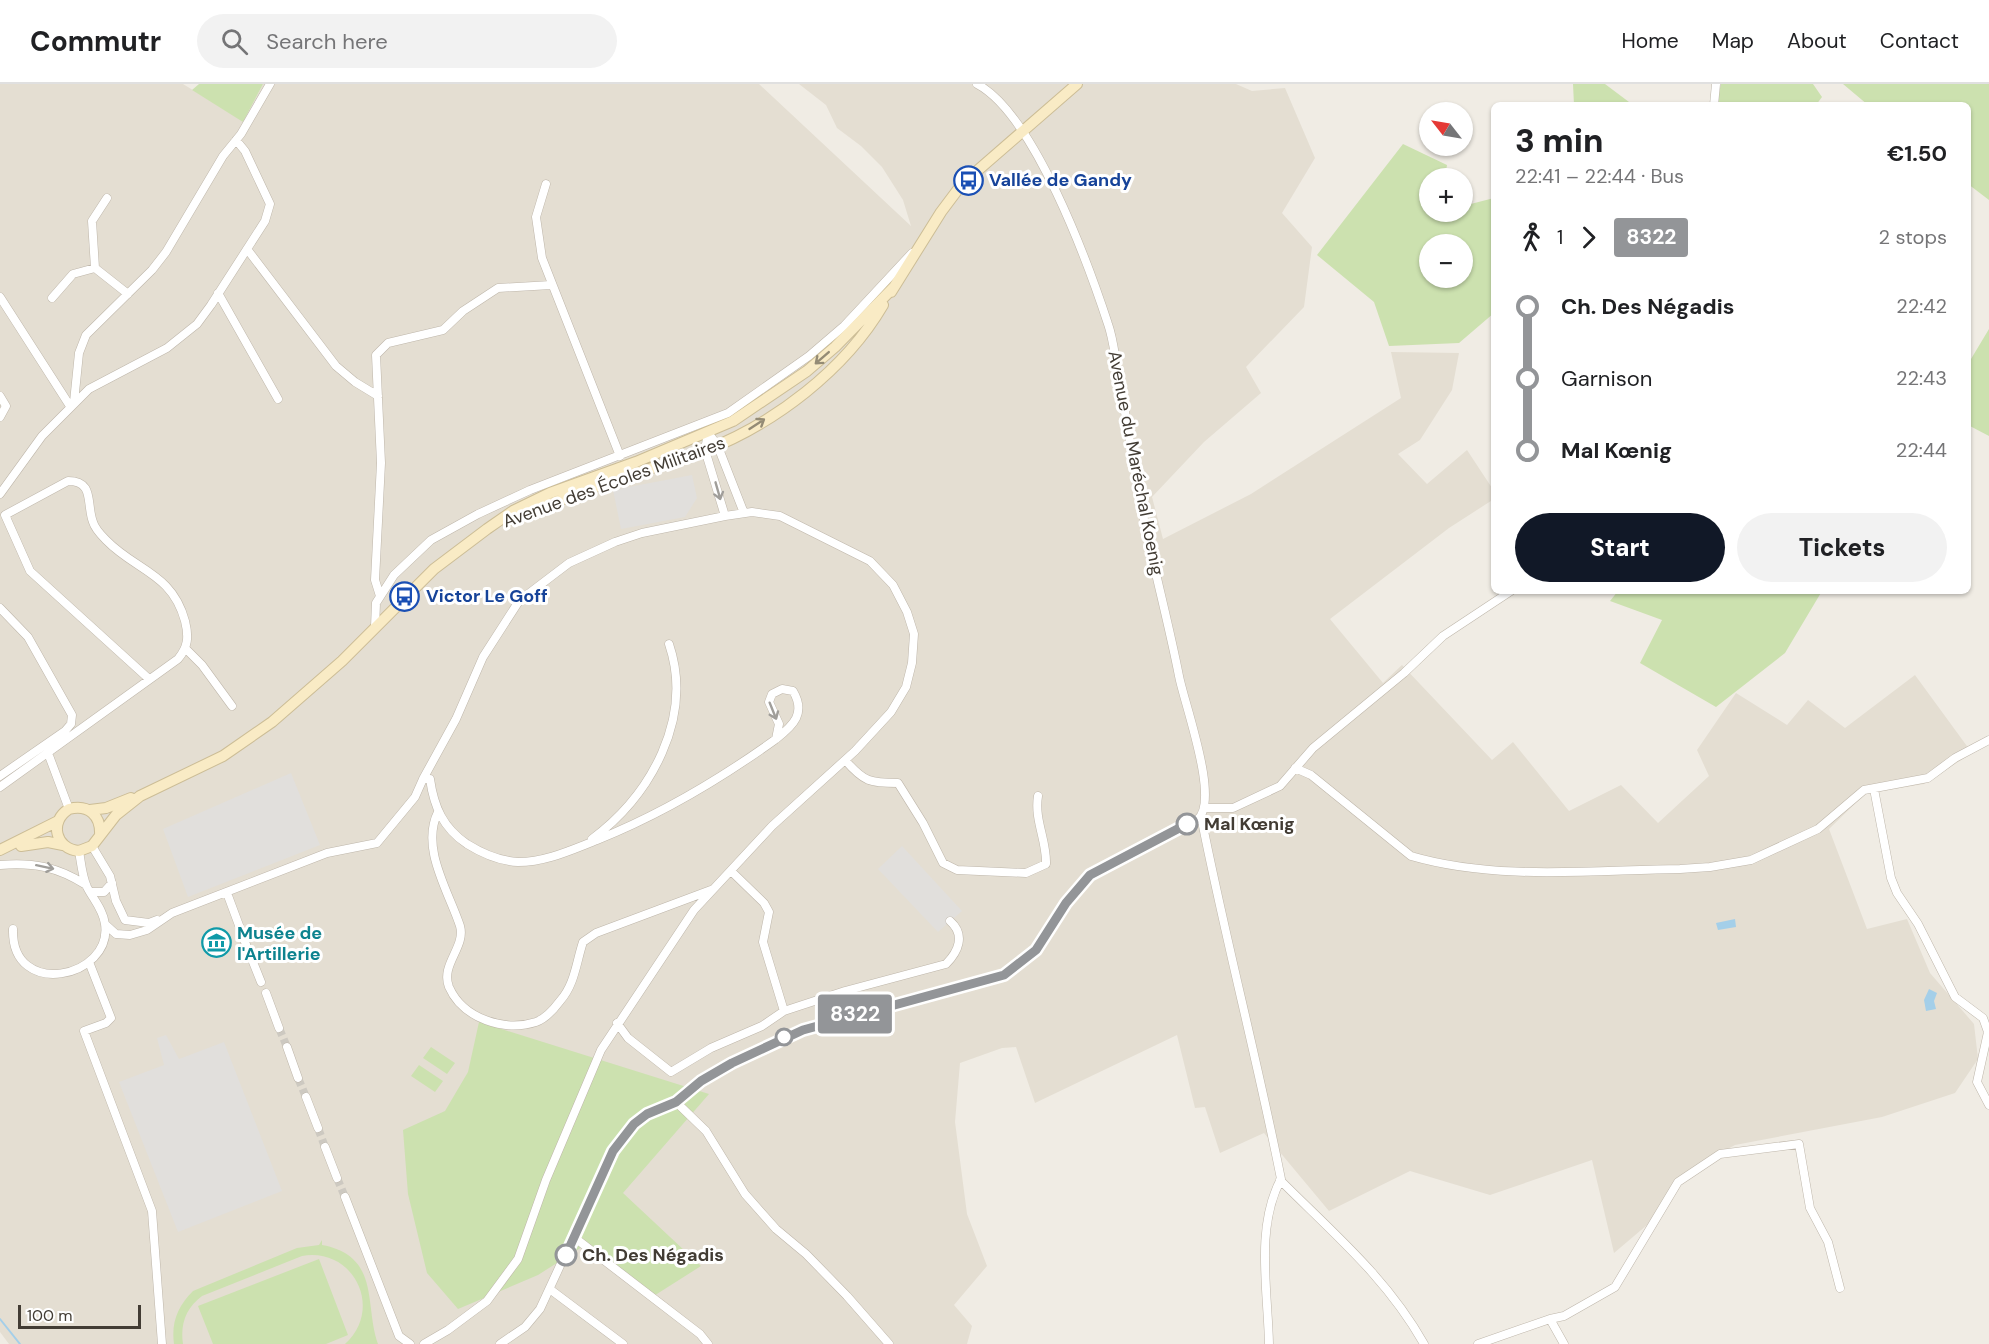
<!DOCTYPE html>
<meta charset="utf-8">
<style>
body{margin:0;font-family:"DM Sans",sans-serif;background:#f2f2f2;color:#202124;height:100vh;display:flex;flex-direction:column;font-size:22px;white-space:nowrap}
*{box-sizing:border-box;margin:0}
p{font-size:20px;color:#757577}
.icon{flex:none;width:33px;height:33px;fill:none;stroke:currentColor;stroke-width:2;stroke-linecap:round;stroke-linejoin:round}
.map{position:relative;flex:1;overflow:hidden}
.sheet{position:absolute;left:1491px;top:18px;width:480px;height:492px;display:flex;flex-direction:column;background:#fff;border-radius:9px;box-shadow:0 2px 4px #0004}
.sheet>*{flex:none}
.badge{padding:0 12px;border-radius:4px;font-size:21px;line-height:39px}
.needle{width:39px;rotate:301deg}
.buttons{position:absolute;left:1419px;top:18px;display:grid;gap:12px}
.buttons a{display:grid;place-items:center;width:54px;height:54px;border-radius:50%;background:#fff;box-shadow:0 2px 4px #0004;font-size:30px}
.scale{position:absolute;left:18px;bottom:15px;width:123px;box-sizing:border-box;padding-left:6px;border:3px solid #423c34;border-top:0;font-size:16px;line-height:21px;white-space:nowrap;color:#423c34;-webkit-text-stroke:4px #fff;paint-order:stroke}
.map>.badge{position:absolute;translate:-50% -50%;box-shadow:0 0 0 3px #fff}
.legs{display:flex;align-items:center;gap:9px;height:66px;padding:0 24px;font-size:20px}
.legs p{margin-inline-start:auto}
.head{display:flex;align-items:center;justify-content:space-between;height:102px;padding:0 24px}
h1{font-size:33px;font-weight:800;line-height:45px}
.cta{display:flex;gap:12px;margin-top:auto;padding:12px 24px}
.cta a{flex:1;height:69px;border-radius:36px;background:#111827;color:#fff;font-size:24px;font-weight:800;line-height:69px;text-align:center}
.cta a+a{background:#f2f2f2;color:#202124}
ul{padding:0 24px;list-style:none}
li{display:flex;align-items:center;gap:21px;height:72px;font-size:22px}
li i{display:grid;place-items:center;width:9px;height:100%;margin:0 8px;background:currentColor}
li i::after{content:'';width:15px;height:15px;margin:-8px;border:4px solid;border-radius:50%;background:#fff}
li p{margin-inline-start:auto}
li:first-child i{background:linear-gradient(#0000 50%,currentColor 0)}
li:last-child i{background:linear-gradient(currentColor 50%,#0000 0)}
header{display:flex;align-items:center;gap:36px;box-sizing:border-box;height:84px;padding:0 30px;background:#fff;border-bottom:2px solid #e0e0e0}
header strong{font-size:28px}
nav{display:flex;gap:33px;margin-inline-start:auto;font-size:21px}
.search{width:420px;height:54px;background:#f2f2f2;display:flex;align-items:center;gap:15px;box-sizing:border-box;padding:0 21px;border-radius:33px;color:#757577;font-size:22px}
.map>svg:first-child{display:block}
.residential{fill:#e4ded2}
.green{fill:#cce1af;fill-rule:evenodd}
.parking{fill:#e1dfdc}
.water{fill:#a4cfe9}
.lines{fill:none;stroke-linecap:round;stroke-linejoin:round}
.stream{stroke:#a4cfe9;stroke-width:2}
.street-tunnel{stroke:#cdc9c1;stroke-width:8;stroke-dasharray:8 4;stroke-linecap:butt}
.street-casing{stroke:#beb6aa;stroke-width:9}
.secondary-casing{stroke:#ccbd96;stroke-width:12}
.street{stroke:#fff;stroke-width:8}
.secondary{stroke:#f9ebc5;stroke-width:10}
.oneway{stroke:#948b75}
.oneway2{stroke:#a09e9a}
.line-1-casing{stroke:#fff;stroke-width:14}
.line-1{stroke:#939598;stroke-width:9}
.stop-1-dot{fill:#fff;stroke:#939598;stroke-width:3}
.labels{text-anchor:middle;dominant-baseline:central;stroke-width:6;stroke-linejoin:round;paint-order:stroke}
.transit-label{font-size:18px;font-weight:bold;fill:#164399;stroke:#fff;text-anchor:start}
.street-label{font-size:18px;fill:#423c34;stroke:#fff}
.stop-label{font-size:18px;font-weight:bold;fill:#423c34;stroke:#fff;text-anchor:start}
.culture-label{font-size:18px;font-weight:bold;fill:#0d838f;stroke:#fff;text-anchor:start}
</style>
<header>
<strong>Commutr</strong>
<div class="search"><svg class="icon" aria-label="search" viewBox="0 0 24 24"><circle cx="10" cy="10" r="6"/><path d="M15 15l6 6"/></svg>Search here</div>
<nav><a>Home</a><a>Map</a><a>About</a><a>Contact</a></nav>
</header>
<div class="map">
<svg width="1989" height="1260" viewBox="0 0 1989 1260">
<rect width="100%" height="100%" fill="#f0ece4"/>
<path class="residential" d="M0,0H183L243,37L263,0H759L911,142L903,116L882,83L861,62L837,44L826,21L799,0H1236L1252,7L1285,4L1315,74L1282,129L1312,163L1304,223L1246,283L1261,309L1204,358L1152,413L1163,455L1251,410L1401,314L1391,268L1459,269L1452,306L1420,356L1398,370L1427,400L1467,366L1494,407V415L1449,444L1330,535L1383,599L1402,581L1492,676L1513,658L1569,727L1621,701L1658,739L1709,692L1697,666L1736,609L1787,641L1808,616L1845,644L1915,591L1972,669L1924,700L1865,710L1829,745L1867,845L1907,835L1930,889L1974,940L1978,975L1955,1009L1882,1033L1735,1061L1683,1090L1647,1141L1614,1169L1592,1076L1490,1111L1410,1087L1329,1127L1264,1049L1220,1069L1205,1023L1195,1024L1177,951L1035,1019L1016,963L1002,964L960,979L955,1038L967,1130L987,1182L954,1221L972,1242L967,1260H9L0,1248Z"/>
<path class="green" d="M199,0H263L243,38L192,6Z
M1573,0H1605L1633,21H1574Z
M1721,0H1813L1822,13L1816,21H1716Z
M1843,0H1989V116L1968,100V21H1868Z
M1403,60L1447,81L1445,94H1430V128H1462L1463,122L1494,114V229L1459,259L1389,262L1374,218L1317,171ZM1430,160H1462V194H1430Z
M1989,245V352L1968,341V280Z
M1618,507H1822L1785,569L1716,623L1640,579L1662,536L1610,517Z
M479,938L709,1010L623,1109L701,1182L649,1215L582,1163L538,1191L458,1225L427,1189L408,1110L403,1046L445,1027L468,988Z
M431,963L455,979L447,990L423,974Z
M419,981L443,997L435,1008L411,992Z
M322,1156V1161C381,1172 364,1221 378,1260H345C384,1225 354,1163 302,1172L202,1212C186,1224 180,1240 183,1260H174C171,1238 178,1222 193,1207L297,1164L319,1161Z
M319,1175L348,1251L326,1260H213L198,1222Z"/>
<path class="parking" d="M692,391L697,414L685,433L621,445L613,406Z
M291,689L320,761L188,813L163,745Z
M902,762L962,827L938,848L878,785Z
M166,951L179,975L224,958L282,1107L178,1148L119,998L164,981L157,954Z"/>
<path class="water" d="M1735,835L1736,843L1718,846L1716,839Z
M1929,905L1937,909L1934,917L1936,925L1926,927L1924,916Z"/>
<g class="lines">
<path class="stream" d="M0,1235L20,1260"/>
<path class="street-tunnel" d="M279,944L287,963
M298,994L306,1013
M318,1044L325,1063
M337,1094L345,1113"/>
<defs>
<path id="street" d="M1714,21L1716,0
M546,100L536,133L542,174L620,372
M247,165L336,282L355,298L378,312
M95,184L92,137L107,114
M218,209L278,315
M0,213L70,322
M52,214L73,190L95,184L128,210
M0,312L6,322L0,333
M74,318L79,269L86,251L152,186L166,168L223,72L241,50L270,0
M708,349L717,360L744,429
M708,349L705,366L725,432
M0,410L42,352L89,305L167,264L197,240L211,221L265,137L270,120L245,67L236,56
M380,512L375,496L381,379L376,271L388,259L443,246L463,227L498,204L551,201
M0,524L28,553L72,631L71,640L65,647L0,692
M375,543L376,519L394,491L431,456L478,430L530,406L728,329L809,272L844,242L912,169
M186,565L202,581L232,622
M48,669L69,725
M845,676C864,698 870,699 898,699L923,739L943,779L957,786L1026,789L1046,780C1047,757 1034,736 1038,712
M1295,684L1311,691L1411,772C1497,797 1592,786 1680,785L1710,783L1751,776L1818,745L1864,706L1928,694L1955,674L1989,656
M423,695L456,635L483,573L519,517L569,479L615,458L642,449L725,432L752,428L780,432L870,477L893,501L907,528L914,550L912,579L906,603L891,628L855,667L772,742L694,826L601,966L546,1096L518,1175L487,1217L448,1246L424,1260
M0,703L178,575C188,563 189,553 185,537C172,489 136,487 106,456C101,451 95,445 93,438C86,420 95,397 68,397L5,431L30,487L149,595
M1874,705L1891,794L1897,809L1918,840L1955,913L1983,934L1988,948L1977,998L1989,1021
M1205,724H1233L1280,702L1313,664L1404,589L1443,552L1511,507
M438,728C420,764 449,808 460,842C466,863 440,881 449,903C463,935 505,948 536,938C545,935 554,925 560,917C575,900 576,879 583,858L596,849L711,806
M1201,732C1225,854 1257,974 1281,1095C1255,1143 1268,1207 1269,1260
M592,755C651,711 694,634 669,560
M92,762L110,792L116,817L125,836L149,839L157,836
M0,781C33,778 58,783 86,801
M731,787L764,819L769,828L763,858L784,927L845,907L946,880C958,868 966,851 950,837
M91,808H104L112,799
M227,809L240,844
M106,841L116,850L130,851L147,846L172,829L327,769L377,759L415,713L423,695H430C434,723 443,744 467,760C483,770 499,777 518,778C546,778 571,766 597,756C662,730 719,696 776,655C794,641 806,629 793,607L782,605L772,610L769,618L779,640L776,655
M13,845C11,916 113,894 105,840C103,825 93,815 87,803C82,792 81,778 79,767
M245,858L261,898
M89,878L111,934L106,939L84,947L152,1127L162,1260
M266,909L279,944
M617,939L628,954L671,988L711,964L762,942L784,927
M287,963L298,994
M306,1013L318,1044
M676,1018L706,1047L745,1110L776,1145L806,1170L847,1212L889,1260
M325,1063L337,1094
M1280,1096C1333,1149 1387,1194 1424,1260
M345,1113L399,1252L410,1260
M575,1154L700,1250L708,1260
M551,1206L623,1260
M500,1260L525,1243L540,1225L613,1067L634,1040L647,1030L676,1018L701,997L732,979L803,946L1004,891L1036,866L1066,819L1090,791L1197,736C1221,718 1184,619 1179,592C1167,531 1150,471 1139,410C1132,371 1126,332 1119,293C1115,276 1114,257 1108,240C1088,179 1034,30 977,0
M1478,1260L1550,1235
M1564,1260L1550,1235L1564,1232L1615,1203L1678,1098L1720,1070L1799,1060L1810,1124L1828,1158L1840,1204"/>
<path id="secondary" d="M891,208L941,128L962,100L1077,0
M510,436C540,424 570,412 600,401C634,388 670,380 704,367C774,340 845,286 883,221
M90,726L106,724L131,714
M100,751C101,732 89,720 69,725C49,737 55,765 79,767L92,762L116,731L140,712L223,672L272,638L342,577L434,485L487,445L513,427L550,409L636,378L733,337L807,287L835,263L894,203
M21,762L48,758L63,761
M0,766L58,737"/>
</defs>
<use href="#street" class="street-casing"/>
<use href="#secondary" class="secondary-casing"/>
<use href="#street" class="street"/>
<use href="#secondary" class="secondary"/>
</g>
<defs><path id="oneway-shaft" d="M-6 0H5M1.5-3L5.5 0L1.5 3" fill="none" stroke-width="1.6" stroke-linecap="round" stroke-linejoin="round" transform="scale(1.5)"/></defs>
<g class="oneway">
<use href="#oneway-shaft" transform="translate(822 274) rotate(139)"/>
<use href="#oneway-shaft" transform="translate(757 340) rotate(-33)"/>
</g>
<g class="oneway2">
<use href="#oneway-shaft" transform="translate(718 407) rotate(74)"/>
<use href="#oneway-shaft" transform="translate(773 627) rotate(68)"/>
<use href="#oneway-shaft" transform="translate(45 783) rotate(12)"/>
</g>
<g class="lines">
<defs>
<path id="line-1" d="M566,1171L613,1067L634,1040L647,1030L676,1018L701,997L732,979L803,946L1004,891L1036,866L1066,819L1090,791L1187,740"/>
</defs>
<use href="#line-1" class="line-1-casing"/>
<use href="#line-1" class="line-1"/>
</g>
<defs>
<symbol id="bus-ring" viewBox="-11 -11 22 22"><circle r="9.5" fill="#fff" stroke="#1a4fb4" stroke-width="1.5"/><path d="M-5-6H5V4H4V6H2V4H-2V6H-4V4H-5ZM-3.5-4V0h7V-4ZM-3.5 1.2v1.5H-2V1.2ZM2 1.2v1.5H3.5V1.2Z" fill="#1a4fb4"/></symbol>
<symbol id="museum-ring" viewBox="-11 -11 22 22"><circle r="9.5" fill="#fff" stroke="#0f9aa8" stroke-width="1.5"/><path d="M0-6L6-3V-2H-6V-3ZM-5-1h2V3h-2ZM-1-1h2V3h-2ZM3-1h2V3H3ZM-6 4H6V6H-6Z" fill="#0f9aa8"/></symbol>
</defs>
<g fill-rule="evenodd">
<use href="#bus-ring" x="952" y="80" width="33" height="33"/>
<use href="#bus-ring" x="388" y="496" width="33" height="33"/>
<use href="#museum-ring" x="200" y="842" width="33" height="33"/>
</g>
<g class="stop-1-dot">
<circle cx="1187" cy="740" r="10"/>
<circle cx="784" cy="953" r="8"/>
<circle cx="566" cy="1171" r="10"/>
</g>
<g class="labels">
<g class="transit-label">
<text x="989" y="96">Vallée de Gandy</text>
<text x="426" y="512">Victor Le Goff</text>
</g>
<g class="street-label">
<text transform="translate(1136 379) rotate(79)">Avenue du Maréchal Koenig</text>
<text transform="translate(614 398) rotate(-20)">Avenue des Écoles Militaires</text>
</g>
<g class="stop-label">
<text x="1204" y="740">Mal Kœnig</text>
<text x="582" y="1171">Ch. Des Négadis</text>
</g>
<g class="culture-label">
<text x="237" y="849">Musée de<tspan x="237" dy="21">l'Artillerie</tspan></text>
</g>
</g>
</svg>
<div class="buttons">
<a><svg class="needle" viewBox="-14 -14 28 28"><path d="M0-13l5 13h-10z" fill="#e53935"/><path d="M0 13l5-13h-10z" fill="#757577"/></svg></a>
<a>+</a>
<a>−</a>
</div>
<div class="scale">100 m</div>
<b class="badge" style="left:855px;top:930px;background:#939598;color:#fff">8322</b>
<section class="sheet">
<div class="head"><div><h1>3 min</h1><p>22:41 – 22:44 · Bus</p></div><b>€1.50</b></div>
<div class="legs"><svg class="icon" aria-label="walk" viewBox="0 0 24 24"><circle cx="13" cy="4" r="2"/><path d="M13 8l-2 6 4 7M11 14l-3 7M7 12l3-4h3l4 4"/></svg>1<svg class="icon" aria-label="forward" viewBox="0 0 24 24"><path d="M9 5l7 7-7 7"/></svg><b class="badge" style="background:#939598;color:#fff">8322</b><p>2 stops</p></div>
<ul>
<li><i style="color:#939598"></i><b>Ch. Des Négadis</b><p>22:42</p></li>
<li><i style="color:#939598"></i><span>Garnison</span><p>22:43</p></li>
<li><i style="color:#939598"></i><b>Mal Kœnig</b><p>22:44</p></li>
</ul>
<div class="cta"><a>Start</a><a>Tickets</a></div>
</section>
</div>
